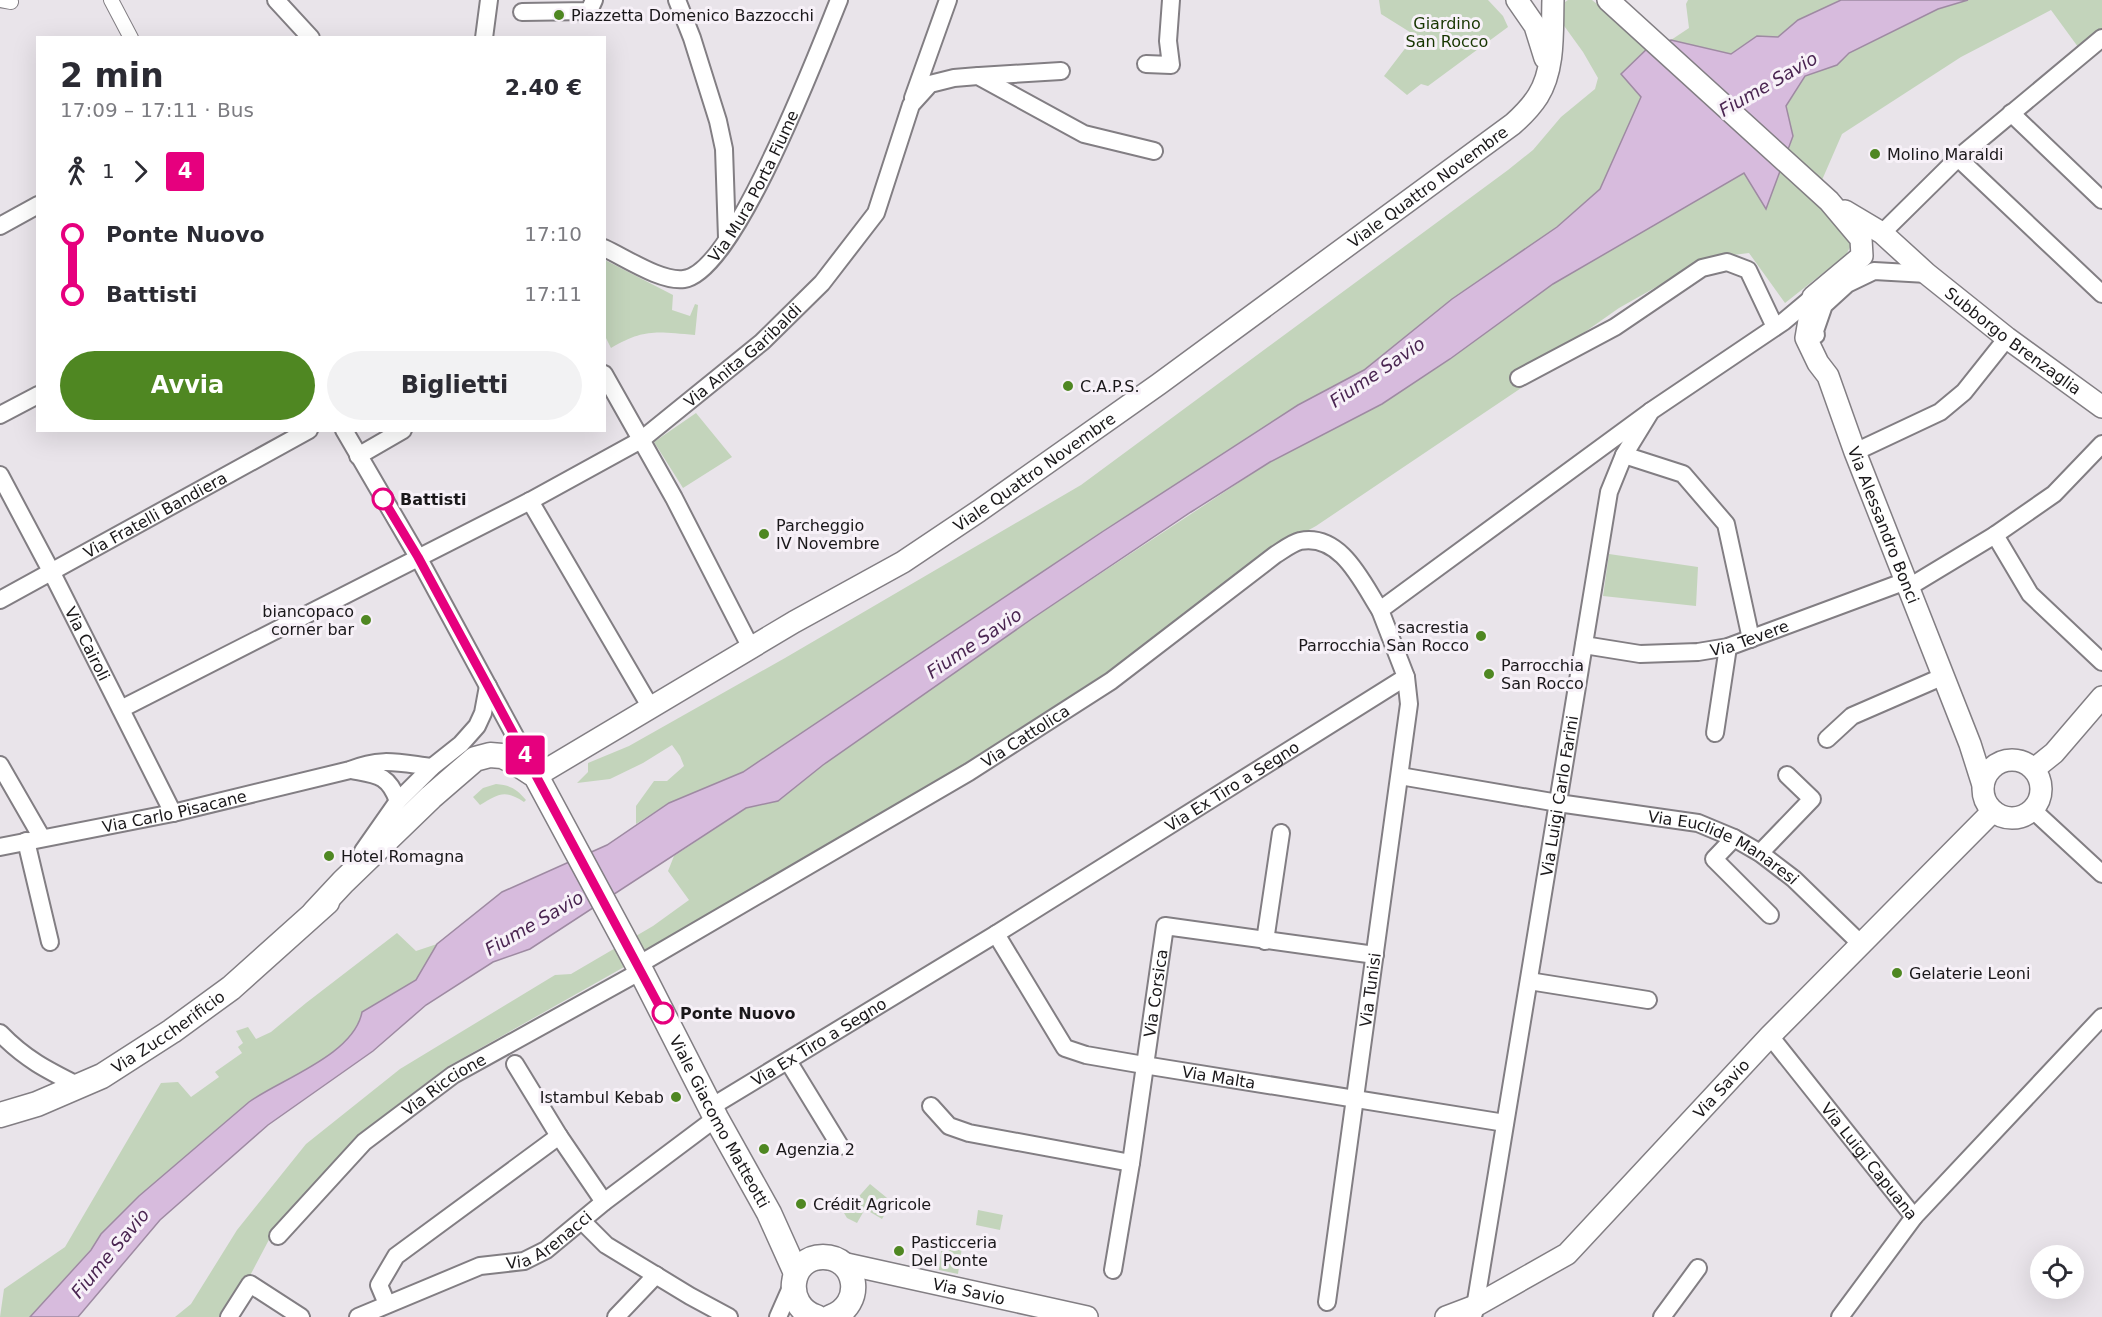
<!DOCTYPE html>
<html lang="it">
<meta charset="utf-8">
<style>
body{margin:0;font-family:"DejaVu Sans",sans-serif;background:#f2f2f3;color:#2b2b33;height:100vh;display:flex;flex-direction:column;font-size:22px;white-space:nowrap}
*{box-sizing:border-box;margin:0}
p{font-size:20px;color:#7c7c81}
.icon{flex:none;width:33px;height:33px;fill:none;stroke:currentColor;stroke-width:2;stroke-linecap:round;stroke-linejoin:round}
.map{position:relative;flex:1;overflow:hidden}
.details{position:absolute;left:36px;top:36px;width:570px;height:396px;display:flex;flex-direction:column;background:#fff;border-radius:0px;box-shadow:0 6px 24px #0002}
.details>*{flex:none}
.badge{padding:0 12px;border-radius:4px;font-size:21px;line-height:39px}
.controls{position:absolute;left:2030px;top:1245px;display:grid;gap:12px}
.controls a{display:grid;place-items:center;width:54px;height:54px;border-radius:50%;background:#fff;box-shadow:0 6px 24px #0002;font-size:30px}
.map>.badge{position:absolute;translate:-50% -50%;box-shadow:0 0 0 3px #fff}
.legs{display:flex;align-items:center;gap:9px;height:66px;padding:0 24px;font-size:20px}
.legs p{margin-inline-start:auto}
.headline{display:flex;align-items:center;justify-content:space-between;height:102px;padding:0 24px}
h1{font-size:33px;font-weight:600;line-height:45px}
.primary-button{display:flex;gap:12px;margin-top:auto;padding:12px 24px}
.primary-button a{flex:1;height:69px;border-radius:36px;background:#4f8722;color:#fff;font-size:24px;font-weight:600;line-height:69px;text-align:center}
.primary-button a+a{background:#f2f2f3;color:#2b2b33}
ul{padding:0 24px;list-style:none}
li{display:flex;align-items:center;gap:21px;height:60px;font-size:22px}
li i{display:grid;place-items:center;width:9px;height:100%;margin:0 8px;background:currentColor}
li i::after{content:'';width:15px;height:15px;margin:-8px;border:4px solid;border-radius:50%;background:#fff}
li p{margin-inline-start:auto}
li:first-child i{background:linear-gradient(#0000 50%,currentColor 0)}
li:last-child i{background:linear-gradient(currentColor 50%,#0000 0)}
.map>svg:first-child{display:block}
.green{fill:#c3d4bb}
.water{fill:#d7bbdd;stroke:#9e8aa2;stroke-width:1.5}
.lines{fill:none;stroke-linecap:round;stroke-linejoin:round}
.pedestrian-casing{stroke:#827e83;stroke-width:16}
.minor-casing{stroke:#827e83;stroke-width:20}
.tertiary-casing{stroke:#827e83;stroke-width:24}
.secondary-casing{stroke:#827e83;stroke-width:27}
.pedestrian{stroke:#fff;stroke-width:14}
.minor{stroke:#fff;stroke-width:16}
.tertiary{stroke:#fff;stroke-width:21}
.secondary{stroke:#fff;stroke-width:24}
.line-1-casing{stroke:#fff;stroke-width:14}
.line-1{stroke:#e6007e;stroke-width:9}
.poi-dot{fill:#4f8722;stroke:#f7f1f8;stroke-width:2}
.stop-1-dot{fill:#fff;stroke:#e6007e;stroke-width:3}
.labels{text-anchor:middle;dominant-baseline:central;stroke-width:6;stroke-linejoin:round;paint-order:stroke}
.poi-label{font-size:16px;fill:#1a181a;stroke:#f7f1f8;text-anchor:start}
.park-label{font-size:16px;fill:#173500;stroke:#f7f1f8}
.street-label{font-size:16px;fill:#1a181a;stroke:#f7f1f8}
.stop-label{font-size:16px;font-weight:bold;fill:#1a181a;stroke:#f7f1f8;text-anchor:start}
.water-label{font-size:18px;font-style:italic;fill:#4a2551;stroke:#f7f1f8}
</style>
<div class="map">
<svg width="2102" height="1317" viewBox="0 0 2102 1317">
<rect width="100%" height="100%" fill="#e9e4ea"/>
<path class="green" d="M1379,0H1488L1503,16L1508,27L1428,86L1421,84L1407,95L1384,76L1410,42L1413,34L1381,14Z
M1568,0H1592L1650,46L1641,97L1600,189L1557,227L1452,299L1364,370L1298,405L1102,532L743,772L669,803L636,824V806L654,781H667L684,766L680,756L672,745L643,763L610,779L577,783L588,772V763L629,746L785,658L1081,485L1508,170L1533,150L1561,117L1595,89L1598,78L1583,52L1562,23L1565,2Z
M1688,0H1841L1798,20L1778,37L1757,36L1731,54L1671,40L1689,28L1686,4Z
M1968,0H2102V33L2081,51L2051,10L1961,57L1842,134L1822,180L1789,149L1793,136L1786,107L1805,76L1837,65L1849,53L1938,9Z
M1782,167L1810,192L1851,245L1846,255L1785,303L1749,253L1733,255L1695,265L1619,308L1528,372L1533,380L1316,526L1274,549L1107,672L824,854L447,1067L358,1135L272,1234L244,1287L224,1317H175L191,1304L237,1230L306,1144L400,1069L555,975L571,974L653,926L689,900L668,871L674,856L746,808L779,801L823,765L1033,618L1270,462L1382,404L1450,359L1553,284L1694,200L1744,173Z
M605,260L673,295L672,310L690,316L695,304L698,305L695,335C657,332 645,328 611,348L605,336Z
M696,413L732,457L683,488L654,442Z
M1609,554L1698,567L1696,606L1603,596Z
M496,784C510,785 517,789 526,800L524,802C504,789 499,794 480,805L473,797L483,788Z
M397,933L416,951L437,944L417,980L362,1012C354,1055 281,1079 249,1102L139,1196L101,1234L91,1249L30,1317H0L4,1289L65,1247L161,1083L178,1082L191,1097L219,1077L215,1072L242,1053L238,1047L243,1043L236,1031L248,1027L256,1039L271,1032L306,1003Z
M870,1184L892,1202L882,1219L865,1209L857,1223L847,1218L844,1213Z
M978,1210L1003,1215L1000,1230L976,1225Z
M942,1244L962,1247L958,1274L939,1270Z"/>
<path class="water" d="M1841,0H1968L1938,9L1849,53L1837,65L1805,76L1786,106L1793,136L1766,209L1744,173L1553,284L1450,359L1382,404L1270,462L1191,512L1033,618L823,765L778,801L746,808L530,949L493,962L426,1005L373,1051L268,1125L160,1220L78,1317H30L91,1250L101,1234L139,1196L249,1102C281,1079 354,1055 362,1012L416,980L437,944L502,892L607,845L669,803L743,772L1102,532L1298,405L1364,370L1452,299L1557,227L1600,189L1641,97L1621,74L1650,46L1671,40L1731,54L1757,36L1778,37L1798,20Z"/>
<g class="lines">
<defs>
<path id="pedestrian" d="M0,0L11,2
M111,0L131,38"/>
<g id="minor">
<path d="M276,0L311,38"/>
<path d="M677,0L692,38L718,121L724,149L727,238"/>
<path d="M522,12L589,11L594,0"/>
<path d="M484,38L489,0"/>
<path d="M1146,64L1171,65L1168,41L1171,0"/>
<path d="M979,76L1061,71"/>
<path d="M913,98L948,0"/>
<path d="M2011,113L2102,200"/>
<path d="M1958,158L2102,294"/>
<path d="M0,226L38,205"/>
<path d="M1882,233L1958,158L2102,38"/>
<path id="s1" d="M604,248C626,258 661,282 684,279C735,272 819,49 839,0"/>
<path d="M1816,335L1815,331L1824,305L1847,284L1874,271L1927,274"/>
<path d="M604,374L674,498L751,648"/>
<path d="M1519,378L1615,327L1702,268L1727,262L1748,270L1775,327"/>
<path d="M0,415L38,395"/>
<path d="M344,430L418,557L535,773"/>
<path d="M1855,452L1940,412L1964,392L2007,338"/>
<path d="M1624,455L1683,474L1726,524L1751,639"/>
<path d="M358,456L403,430"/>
<path id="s2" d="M0,475L51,571L173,813"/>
<path d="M530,501L651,708"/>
<path d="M1995,535L2030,594L2102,662"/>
<path d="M1909,587L1995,535L2054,494L2102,444"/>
<path id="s3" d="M0,600L309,430"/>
<path id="s4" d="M1584,645L1640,654L1698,652L1728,647L1906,581"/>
<path id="s5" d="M121,709L530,501L641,440L762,342L822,283L876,213L911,105L930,84L954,78L978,76L1084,134L1154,151"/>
<path d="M1715,733L1728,647"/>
<path d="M1827,739L1852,716L1944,676"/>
<path d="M0,765L42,838"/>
<path d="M351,770C377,775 388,774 398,801"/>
<path id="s6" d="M1400,776L1558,803L1698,823L1734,838L1760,853L1794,879L1862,945"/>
<path d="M2033,810L2102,874"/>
<path d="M1734,838L1714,859L1770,915"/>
<path d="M26,841L50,942"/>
<path id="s7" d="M0,847L173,813L350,770C381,757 399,763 432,767"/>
<path d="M363,851L398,801L432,767L461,744L477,726L483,713L488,686"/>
<path d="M1760,853L1812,799L1787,775"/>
<path id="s8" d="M996,934L1065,1048L1086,1055L1144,1065L1505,1123"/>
<path d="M1265,941L1281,833"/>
<path id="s9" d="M638,965L969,772L1111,681L1275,555C1283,550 1292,543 1300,541C1341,533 1362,582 1380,610"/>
<path d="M1529,981L1648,1000"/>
<path d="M0,1033C25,1059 47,1070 79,1086"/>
<path id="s10" d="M1770,1036L1914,1217"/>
<path d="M788,1061L840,1146"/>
<path d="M515,1064L559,1136L604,1202"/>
<path d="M931,1106L949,1126L969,1133L1131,1163"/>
<path id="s11" d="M711,1107L996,934L1406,677L1380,610L1651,411"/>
<path d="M582,1221L606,1245L690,1296L729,1317"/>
<path id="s12" d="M278,1236L364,1142L453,1075L641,971"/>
<path id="s13" d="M1113,1270L1131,1163L1165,926L1375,955"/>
<path id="s14" d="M1327,1302L1409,704L1406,677"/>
<path d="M387,1304L379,1285L396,1256L559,1136"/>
<path id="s15" d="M1474,1313L1609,492L1624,455L1651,411L1783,322L1813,297"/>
<path d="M229,1317L250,1284L301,1317"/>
<path id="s16" d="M358,1317L480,1266L524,1261L546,1250L604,1202L716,1118"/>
<path d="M616,1317L656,1275"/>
<path d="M778,1317L793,1283"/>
<path d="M1662,1317L1698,1268"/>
<path d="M1840,1317L1914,1217L2102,1017"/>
</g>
<g id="tertiary">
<path d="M1517,0L1535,26L1545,58"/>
<path id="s17" d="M1608,0L1829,201L1861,239L1862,256L1813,297L1806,338L1818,363L1828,376L1855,452L1970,744L1983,785"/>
<path id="s18" d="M1845,211L1882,233L1927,274L2007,338L2102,407"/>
<circle cx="2012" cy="789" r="29"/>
<path d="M2034,769L2054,753L2102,697"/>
<path id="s19" d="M536,776L794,622L903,562L979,511L1159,384L1513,124C1522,116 1531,107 1538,96C1555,69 1552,31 1553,0"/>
<path id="s20" d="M842,1263L1087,1317"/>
<path id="s21" d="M1446,1317L1475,1306L1567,1254L1770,1036L1993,811"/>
</g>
<g id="secondary">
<path id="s22" d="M315,912L343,882L431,797L475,759L490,755L502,756L513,761L536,776L641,971L716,1118L769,1213L796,1273"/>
<path id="s23" d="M0,1115L37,1104L102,1076L172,1031L231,988L327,902"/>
<path d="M816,1317C783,1306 788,1257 823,1257C858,1257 865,1305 831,1317"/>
</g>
</defs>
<use href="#pedestrian" class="pedestrian-casing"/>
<use href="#minor" class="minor-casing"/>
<use href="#tertiary" class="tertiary-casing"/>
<use href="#secondary" class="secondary-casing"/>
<use href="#pedestrian" class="pedestrian"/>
<use href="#minor" class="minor"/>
<use href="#tertiary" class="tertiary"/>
<use href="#secondary" class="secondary"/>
</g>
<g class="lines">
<defs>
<path id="line-1" d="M383,499L418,557L488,686L663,1013"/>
</defs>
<use href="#line-1" class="line-1-casing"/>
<use href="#line-1" class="line-1"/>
</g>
<g class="poi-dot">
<circle cx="559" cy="15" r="6"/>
<circle cx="1875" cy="154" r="6"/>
<circle cx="1068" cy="386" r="6"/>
<circle cx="764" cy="534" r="6"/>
<circle cx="366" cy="620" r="6"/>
<circle cx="1481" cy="636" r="6"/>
<circle cx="1489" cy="674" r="6"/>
<circle cx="329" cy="856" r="6"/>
<circle cx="1897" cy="973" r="6"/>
<circle cx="676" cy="1097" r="6"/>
<circle cx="764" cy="1149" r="6"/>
<circle cx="801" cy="1204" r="6"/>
<circle cx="899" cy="1251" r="6"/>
</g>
<g class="stop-1-dot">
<circle cx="383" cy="499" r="10"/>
<circle cx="663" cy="1013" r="10"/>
</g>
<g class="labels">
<g class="poi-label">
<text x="571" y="15">Piazzetta Domenico Bazzocchi</text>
<text x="1887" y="154">Molino Maraldi</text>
<text x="1080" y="386">C.A.P.S.</text>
<text x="776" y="525">Parcheggio<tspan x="776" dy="18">IV Novembre</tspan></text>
<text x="354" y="611" text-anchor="end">biancopaco<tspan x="354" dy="18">corner bar</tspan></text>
<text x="1469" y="627" text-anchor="end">sacrestia<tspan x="1469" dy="18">Parrocchia San Rocco</tspan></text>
<text x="1501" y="665">Parrocchia<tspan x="1501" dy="18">San Rocco</tspan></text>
<text x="341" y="856">Hotel Romagna</text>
<text x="1909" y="973">Gelaterie Leoni</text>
<text x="664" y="1097" text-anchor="end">Istambul Kebab</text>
<text x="776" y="1149">Agenzia 2</text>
<text x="813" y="1204">Crédit Agricole</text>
<text x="911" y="1242">Pasticceria<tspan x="911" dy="18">Del Ponte</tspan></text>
</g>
<g class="park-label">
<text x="1447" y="23">Giardino<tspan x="1447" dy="18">San Rocco</tspan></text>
</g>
<g class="street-label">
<text stroke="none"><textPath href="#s1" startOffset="206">Via Mura Porta Fiume</textPath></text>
<text stroke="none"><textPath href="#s19" startOffset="1070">Viale Quattro Novembre</textPath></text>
<text stroke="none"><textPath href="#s18" startOffset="213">Subborgo Brenzaglia</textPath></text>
<text stroke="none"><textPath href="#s5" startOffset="718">Via Anita Garibaldi</textPath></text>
<text stroke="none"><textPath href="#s19" startOffset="584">Viale Quattro Novembre</textPath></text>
<text stroke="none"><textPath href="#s3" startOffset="177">Via Fratelli Bandiera</textPath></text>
<text stroke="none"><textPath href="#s17" startOffset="674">Via Alessandro Bonci</textPath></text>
<text stroke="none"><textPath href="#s4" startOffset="168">Via Tevere</textPath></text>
<text stroke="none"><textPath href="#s2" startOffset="190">Via Cairoli</textPath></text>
<text stroke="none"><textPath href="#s9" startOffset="450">Via Cattolica</textPath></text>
<text stroke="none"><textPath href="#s11" startOffset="612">Via Ex Tiro a Segno</textPath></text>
<text stroke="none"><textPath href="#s15" startOffset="524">Via Luigi Carlo Farini</textPath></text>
<text stroke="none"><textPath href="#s7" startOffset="178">Via Carlo Pisacane</textPath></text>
<text stroke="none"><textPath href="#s6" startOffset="334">Via Euclide Manaresi</textPath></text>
<text stroke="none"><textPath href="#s14" startOffset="315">Via Tunisi</textPath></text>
<text stroke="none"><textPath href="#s13" startOffset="280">Via Corsica</textPath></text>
<text stroke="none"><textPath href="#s23" startOffset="189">Via Zuccherificio</textPath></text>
<text stroke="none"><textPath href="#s11" startOffset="126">Via Ex Tiro a Segno</textPath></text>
<text stroke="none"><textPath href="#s8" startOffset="290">Via Malta</textPath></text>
<text stroke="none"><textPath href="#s12" startOffset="226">Via Riccione</textPath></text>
<text stroke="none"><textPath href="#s21" startOffset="363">Via Savio</textPath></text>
<text stroke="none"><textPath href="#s22" startOffset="680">Viale Giacomo Matteotti</textPath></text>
<text stroke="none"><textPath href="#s10" startOffset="160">Via Luigi Capuana</textPath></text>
<text stroke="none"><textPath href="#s16" startOffset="208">Via Arenacci</textPath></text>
<text stroke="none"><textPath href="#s20" startOffset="130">Via Savio</textPath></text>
</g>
<g class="stop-label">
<text x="400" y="499">Battisti</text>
<text x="680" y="1013">Ponte Nuovo</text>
</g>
<g class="water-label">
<text transform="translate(1768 84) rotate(-30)">Fiume Savio</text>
<text transform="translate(1377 372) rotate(-34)">Fiume Savio</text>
<text transform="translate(974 643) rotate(-34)">Fiume Savio</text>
<text transform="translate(534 923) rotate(-30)">Fiume Savio</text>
<text transform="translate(110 1253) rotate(-50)">Fiume Savio</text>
</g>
</g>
</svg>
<div class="controls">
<a><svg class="icon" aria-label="locate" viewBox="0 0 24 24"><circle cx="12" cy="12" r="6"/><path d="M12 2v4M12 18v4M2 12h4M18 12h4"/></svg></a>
</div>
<b class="badge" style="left:525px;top:755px;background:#e6007e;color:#fff">4</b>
<section class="details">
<div class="headline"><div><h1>2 min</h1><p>17:09 – 17:11 · Bus</p></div><b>2.40 €</b></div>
<div class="legs"><svg class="icon" aria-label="walk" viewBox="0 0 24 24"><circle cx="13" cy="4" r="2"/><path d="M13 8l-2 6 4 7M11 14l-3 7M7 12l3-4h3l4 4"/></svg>1<svg class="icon" aria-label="forward" viewBox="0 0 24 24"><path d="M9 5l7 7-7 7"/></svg><b class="badge" style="background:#e6007e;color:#fff">4</b></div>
<ul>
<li><i style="color:#e6007e"></i><b>Ponte Nuovo</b><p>17:10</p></li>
<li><i style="color:#e6007e"></i><b>Battisti</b><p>17:11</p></li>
</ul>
<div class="primary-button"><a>Avvia</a><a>Biglietti</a></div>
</section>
</div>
